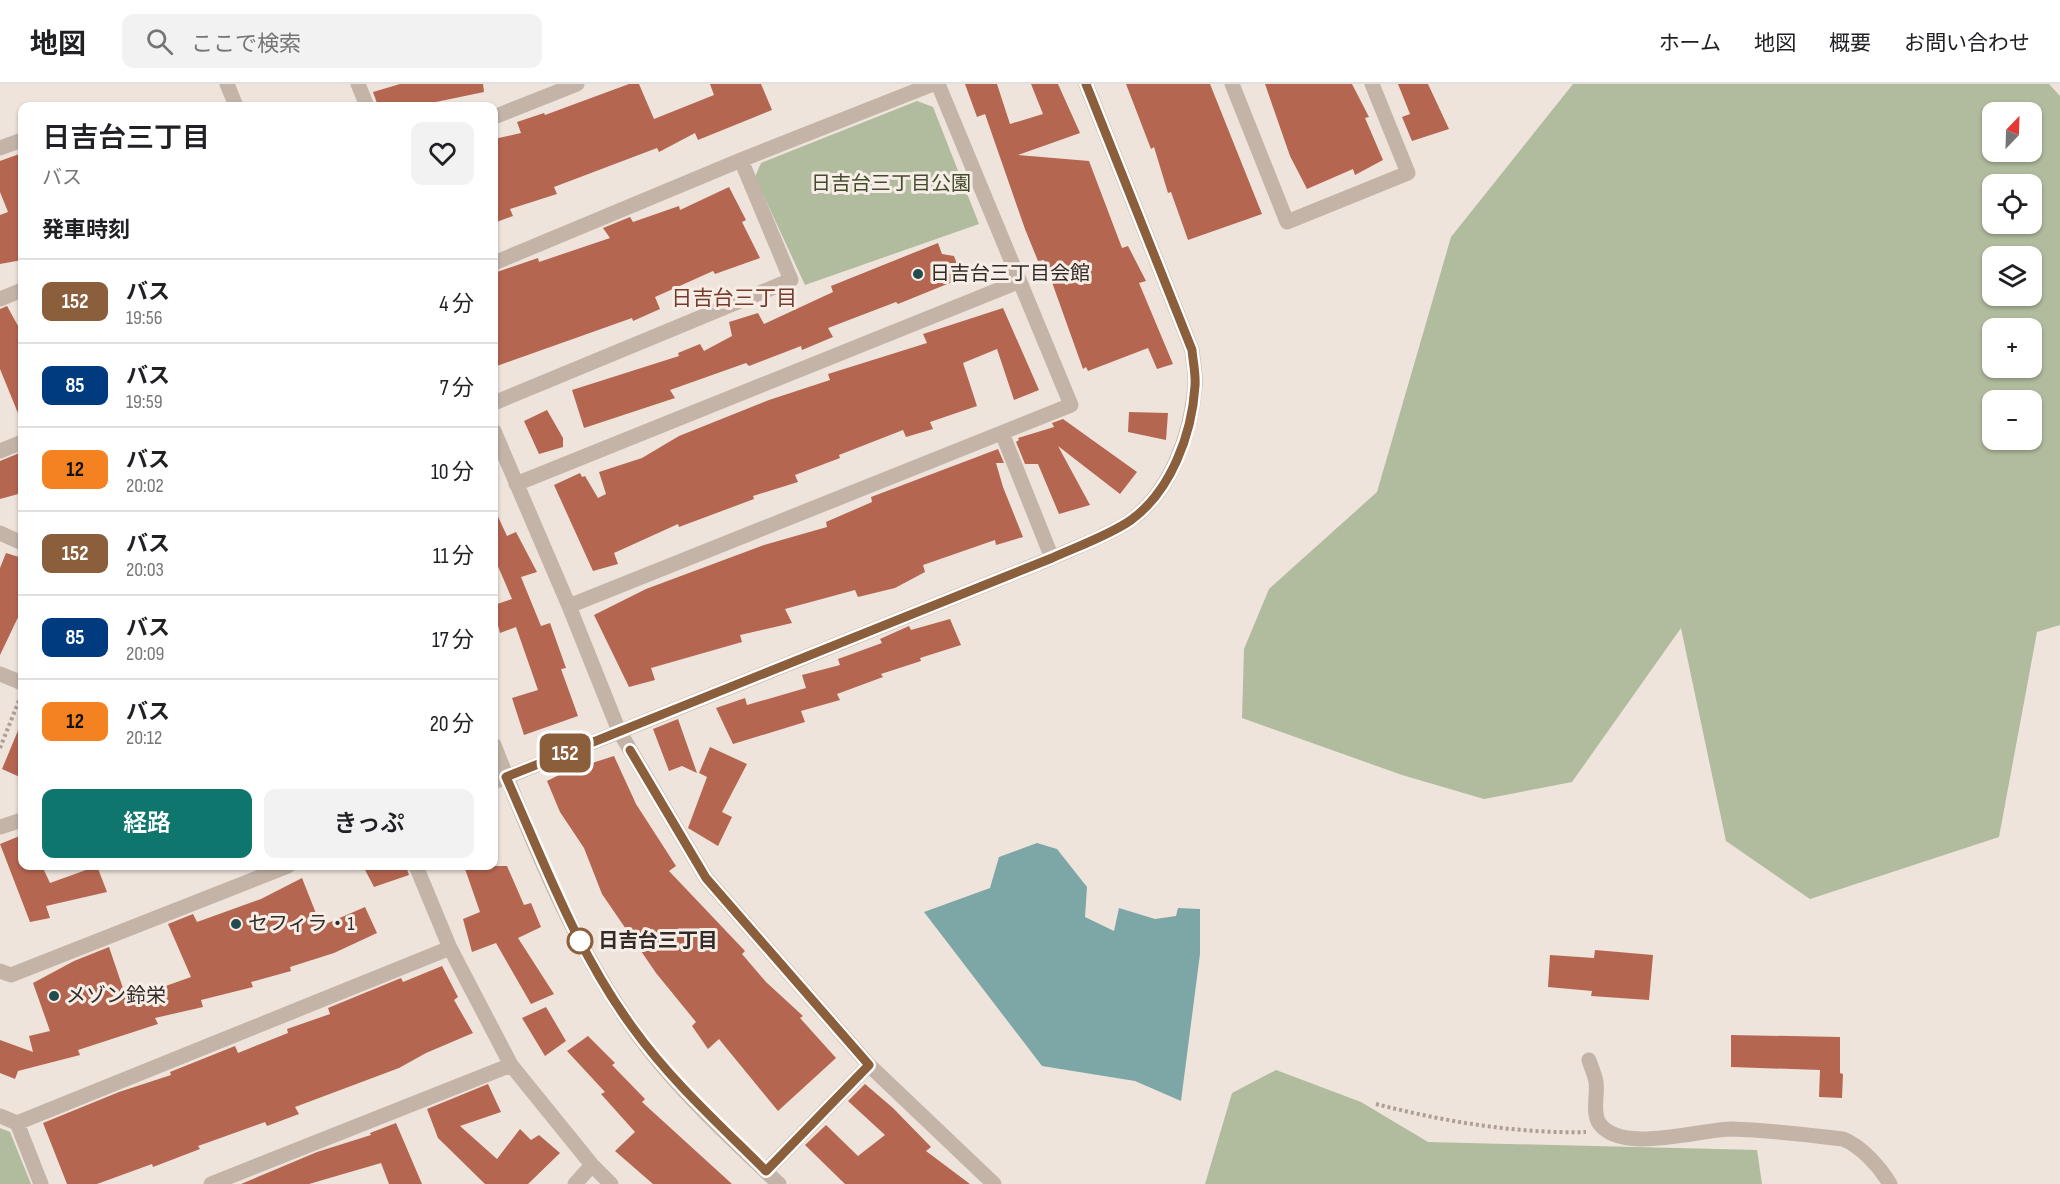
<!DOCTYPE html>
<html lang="ja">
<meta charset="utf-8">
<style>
body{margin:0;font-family:"Sofia Sans Condensed","Noto Sans JP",sans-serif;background:#f2f2f2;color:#202124;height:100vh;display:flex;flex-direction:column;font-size:22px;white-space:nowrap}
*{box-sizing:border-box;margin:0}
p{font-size:20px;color:#757577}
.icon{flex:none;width:33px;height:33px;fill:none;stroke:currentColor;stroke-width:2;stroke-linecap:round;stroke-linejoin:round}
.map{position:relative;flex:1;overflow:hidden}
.details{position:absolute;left:18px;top:18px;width:480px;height:768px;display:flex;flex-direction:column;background:#fff;border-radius:12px;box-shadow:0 2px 4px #0004}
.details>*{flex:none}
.badge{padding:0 12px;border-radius:9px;font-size:21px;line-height:39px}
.needle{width:39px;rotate:23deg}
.fabs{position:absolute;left:1982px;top:18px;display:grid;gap:12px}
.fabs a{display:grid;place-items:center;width:60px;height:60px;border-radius:12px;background:#fff;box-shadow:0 2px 4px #0004;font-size:30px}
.map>.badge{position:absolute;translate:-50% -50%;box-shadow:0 0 0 3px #fff}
h2{padding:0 24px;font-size:22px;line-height:54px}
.round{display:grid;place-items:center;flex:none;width:63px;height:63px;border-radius:12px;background:#f2f2f2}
.summary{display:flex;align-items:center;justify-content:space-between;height:102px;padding:0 24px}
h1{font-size:28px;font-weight:600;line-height:45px}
.action{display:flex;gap:12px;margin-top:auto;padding:12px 24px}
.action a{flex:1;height:69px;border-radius:12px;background:#0f766e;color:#fff;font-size:24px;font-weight:600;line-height:69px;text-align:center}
.action a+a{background:#f2f2f2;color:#202124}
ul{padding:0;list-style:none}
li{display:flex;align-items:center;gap:18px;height:84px;padding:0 24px;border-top:2px solid #e0e0e0}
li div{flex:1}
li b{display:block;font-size:22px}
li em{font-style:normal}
li .badge{min-width:66px;font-weight:700;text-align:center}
header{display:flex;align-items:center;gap:36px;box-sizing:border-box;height:84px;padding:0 30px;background:#fff;border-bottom:2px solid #e0e0e0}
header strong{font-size:28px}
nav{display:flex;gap:33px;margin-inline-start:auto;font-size:21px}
.search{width:420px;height:54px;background:#f2f2f2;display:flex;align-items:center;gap:15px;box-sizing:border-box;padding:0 21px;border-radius:12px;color:#757577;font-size:22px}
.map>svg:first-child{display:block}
.green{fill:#b1bb9d;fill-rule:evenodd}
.water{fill:#7da6a7}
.building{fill:#b56651}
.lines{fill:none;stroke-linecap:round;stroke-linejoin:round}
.path{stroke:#af9e93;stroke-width:4;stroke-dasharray:3 3;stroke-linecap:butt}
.minor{stroke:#c4b4a8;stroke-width:15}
.tertiary{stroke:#c4b4a8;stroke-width:15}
.line-casing{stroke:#fff;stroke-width:14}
.line{stroke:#8b5e3c;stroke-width:9}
.poi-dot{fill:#234c4e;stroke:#f6eee6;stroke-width:2}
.stop-dot{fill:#fff;stroke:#8b5e3c;stroke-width:3}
.labels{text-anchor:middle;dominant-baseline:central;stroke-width:6;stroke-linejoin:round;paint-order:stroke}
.park-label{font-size:20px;fill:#434d2e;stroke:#f6eee6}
.poi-label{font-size:20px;fill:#322a27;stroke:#f6eee6;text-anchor:start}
.stop-label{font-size:20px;font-weight:bold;fill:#322a27;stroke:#f6eee6;text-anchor:start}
.neighbourhood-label{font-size:21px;fill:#763b2b;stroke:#f6eee6}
</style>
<header>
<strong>地図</strong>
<div class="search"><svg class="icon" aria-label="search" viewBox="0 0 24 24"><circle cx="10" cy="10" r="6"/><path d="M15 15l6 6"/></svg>ここで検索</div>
<nav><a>ホーム</a><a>地図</a><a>概要</a><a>お問い合わせ</a></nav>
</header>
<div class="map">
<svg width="2060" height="1100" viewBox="0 0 2060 1100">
<rect width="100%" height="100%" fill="#eee4db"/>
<path class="green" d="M1573,0H2049L2060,12V541L2037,548L1999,753L1810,815L1726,757L1681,544L1572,698L1484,715L1402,691L1242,634L1244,565L1269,505L1377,408L1451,153ZM1992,28H2031V68H1992ZM1992,100H2031V140H1992ZM1992,172H2031V212H1992ZM1992,244H2031V284H1992ZM1992,316H2031V356H1992Z
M917,17L933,23L979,140L805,201L755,93L761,79Z
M1276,986L1361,1018L1428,1058L1757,1066L1762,1100H1205L1232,1009Z
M0,1044L10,1048L31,1100H0Z"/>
<path class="water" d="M1037,759L1057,765L1087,803L1085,833L1114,847L1119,824L1155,835L1176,832L1178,824L1200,825V870L1181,1017L1135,997L1042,982L924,828L990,804L999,773Z"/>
<path class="building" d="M400,0H483L484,8L436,18L437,22H378L373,8Z
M629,0H639L654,35L714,11L710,0H761L772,26L698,56L695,49L659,68L657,64L554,103L557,110L510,125L513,132L494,139V55L521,49L517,38L544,29L545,31Z
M965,0H997L1010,40L1043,30L1031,0H1058L1080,49L1018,71L1089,77L1122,164L1128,162L1146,197L1139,199L1173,280L1157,285L1148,264L1088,287L1086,283L1083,285L1044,176L1038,177L1025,145L985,30L977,33Z
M1126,0H1210L1262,130L1188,156L1171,108L1168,109L1154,63L1151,65Z
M1265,0H1352L1369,33L1365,34L1383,76L1355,91L1353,85L1307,105L1290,72Z
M1398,0H1428L1449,45L1412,57L1402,33L1410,30Z
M22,69V176L0,180V131L8,128L0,108V77Z
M729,103L746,136L742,138L760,174L715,190L713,187L655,213L660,225L633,237L632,234L494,283V189L538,174L539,178L610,154L603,144L630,133L633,138L679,122L680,126Z
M938,159L942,170L954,172L962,194L898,220L896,218L828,244L833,253L802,266L801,262L749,282L746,279L670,306L675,314L584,344L572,306L679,272L678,269L700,260L704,267L732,252L729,238L758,229L764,240L833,208L831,202Z
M7,222L22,249V339L0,285V225Z
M1003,224L1039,306L1014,316L997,265L963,279L977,322L930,338L933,345L906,353L903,346L839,371L840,374L795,391L798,398L753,412L754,415L679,443L678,440L614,469L618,480L593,487L554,401L580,389L582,393L585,392L598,414L606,410L599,388L642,374L679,352L769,316L830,296L828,290L927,259L923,250Z
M547,326L563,354V363L539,370L524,337Z
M1129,328L1168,329L1166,356L1128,348Z
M1063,335L1137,388L1120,410L1058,362L1090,421L1059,430L1038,380H1025L1016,358L1019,356L1018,354L1054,343L1052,339Z
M998,365L1004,379H996L1003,403L1023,453L996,461L995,456L923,481L925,488L895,504L858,513L855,506L785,525L792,539L740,551L742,558L651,584L655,596L629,603L594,531L646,505L764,461L827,443L826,438L872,418L871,413Z
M22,368V409L0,415V377Z
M494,424L507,452L516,448L537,488L521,493L541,542L550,539L566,584L561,585L578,632L524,651L512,614L538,606L516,543L500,549L494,526V521L512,515L494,473Z
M6,469L22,474V525L0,571V484Z
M950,535L961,561L920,574L921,577L881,590L883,593L837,610L840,616L801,627L805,638L733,660L716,624L745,614L747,621L806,604L802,591L840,581L838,575L882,559L880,555L909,542L911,546Z
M678,635L697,689L682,682L669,687L653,645Z
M22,637V694L2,685Z
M710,663L747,680L722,728L732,733L718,762L688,744L707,693L699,689Z
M614,672L636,720L676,782L669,787L745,867L742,870L766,898L803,932L800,934L836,974L778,1027L719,955L708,965L692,942L696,938L656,889L602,810L584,764L560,728L547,697L567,687Z
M22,751V782H42L50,799L97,782L107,808L46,822L50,834L30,838L0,760Z
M363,782H406L409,791L374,803Z
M464,782H507L524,821L531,819L541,843L518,854L554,910L531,920L496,859L472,868L463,835L480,828Z
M302,794L321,842L365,823L377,849L334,869L290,883L291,887L251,898L253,903L201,916L203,923L155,934L158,940L78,966L80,971L18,987L15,995L0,989V956L33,968L29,952L50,947L33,899L74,877L109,863L126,913L145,905L146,909L191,893L168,840L193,830L197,838L261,815Z
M1595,866L1653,871L1649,916L1591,912L1592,907L1548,903L1550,871L1594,874Z
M442,882L458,913L454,916L473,949L426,969L399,984L295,1023L299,1030L267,1042L265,1038L198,1062L200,1065L153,1083L152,1080L97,1100H67L43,1039L119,1008L171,991L170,988L235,962L238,969L288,949L287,945L330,930L328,924L401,894L403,898Z
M546,923L566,957L545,972L522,934Z
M1731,951L1840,953V989L1843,990L1842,1014L1819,1013L1820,986L1731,983Z
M588,952L615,979L612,981L645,1015L642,1018L732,1100H653L615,1067L635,1048L601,1010L605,1008L567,967Z
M488,1000L501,1028L460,1042L497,1075L520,1045L531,1056L539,1051L560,1069L528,1100H485L438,1054L427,1025Z
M865,1000L893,1024L931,1063L926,1067L970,1100H845L805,1061L826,1041L858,1072L885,1051L848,1017Z
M396,1039L422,1100H389L381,1079L309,1100H241L317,1068L371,1051L370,1049Z"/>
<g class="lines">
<path class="path" d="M0,664L20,614
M1376,1020C1442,1037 1517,1050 1586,1048"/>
<path class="minor" d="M358,0L367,22
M1232,0L1287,138L1408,89L1372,0
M494,33L577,0
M0,64L22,56
M494,179L741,76L933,0
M0,215L22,206
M494,319L791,196L741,76
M494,347L569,522L619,647L706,794L869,981L994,1100
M1002,349L1052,474
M0,367L22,358
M516,400L1018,198
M0,449L22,459
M569,522L1071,321L938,0
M0,590L22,599
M494,698L1052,474C1076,463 1110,451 1131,436C1171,407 1191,350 1195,302C1196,291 1193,277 1192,266L1086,0
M0,743L22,736
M416,782L450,864L511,981L592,1081L611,1100
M0,887L11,891L288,782
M1589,976C1591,983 1595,991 1596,998C1598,1010 1592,1028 1599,1039C1621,1071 1700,1045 1732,1045C1769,1046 1806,1051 1843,1055C1861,1062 1880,1083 1890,1100
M0,1032L17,1039L41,1100
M17,1039L450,864
M766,1087L869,981
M211,1100L511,981
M575,1100L592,1081"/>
<path class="tertiary" d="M227,0L236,22
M494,661C532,757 572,858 632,943C673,1001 728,1052 779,1100"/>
</g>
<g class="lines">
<defs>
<path id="line" d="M630,666L706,794L869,981L766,1087C720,1041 671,997 633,944C577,868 544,778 506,693L1052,474C1076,463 1110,451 1131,436C1171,407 1192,350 1195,302C1196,291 1193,278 1192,266L1086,0"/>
</defs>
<use href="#line" class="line-casing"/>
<use href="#line" class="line"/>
</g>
<g class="poi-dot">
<circle cx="918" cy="190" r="6"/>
<circle cx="236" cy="840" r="6"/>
<circle cx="54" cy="912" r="6"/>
</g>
<circle class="stop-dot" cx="580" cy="857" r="12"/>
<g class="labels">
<g class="park-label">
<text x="891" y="100">日吉台三丁目公園</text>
</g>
<g class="poi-label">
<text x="930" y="190">日吉台三丁目会館</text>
<text x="248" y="840">セフィラ・1</text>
<text x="66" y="912">メゾン鈴栄</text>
</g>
<g class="stop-label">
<text x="598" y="857">日吉台三丁目</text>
</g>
<g class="neighbourhood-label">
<text x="734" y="214">日吉台三丁目</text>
</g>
</g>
</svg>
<div class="fabs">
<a><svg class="needle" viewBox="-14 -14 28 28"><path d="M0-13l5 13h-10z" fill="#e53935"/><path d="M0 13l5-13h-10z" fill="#757577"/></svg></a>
<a><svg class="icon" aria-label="locate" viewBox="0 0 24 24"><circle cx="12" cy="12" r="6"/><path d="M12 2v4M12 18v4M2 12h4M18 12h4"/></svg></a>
<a><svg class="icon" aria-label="layers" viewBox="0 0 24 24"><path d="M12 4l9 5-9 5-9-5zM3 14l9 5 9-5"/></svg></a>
<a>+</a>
<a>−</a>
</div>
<b class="badge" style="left:565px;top:669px;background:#8b5e3c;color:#fff">152</b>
<section class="details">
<div class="summary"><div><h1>日吉台三丁目</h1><p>バス</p></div><a class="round"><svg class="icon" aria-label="heart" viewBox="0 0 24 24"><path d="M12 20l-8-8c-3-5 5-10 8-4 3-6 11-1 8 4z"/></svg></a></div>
<h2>発車時刻</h2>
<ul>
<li><span class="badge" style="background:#8b5e3c;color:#fff">152</span><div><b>バス</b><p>19:56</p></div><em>4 分</em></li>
<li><span class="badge" style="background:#003b80;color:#fff">85</span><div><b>バス</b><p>19:59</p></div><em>7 分</em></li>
<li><span class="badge" style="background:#f58220;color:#111">12</span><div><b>バス</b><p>20:02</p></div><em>10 分</em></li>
<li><span class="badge" style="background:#8b5e3c;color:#fff">152</span><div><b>バス</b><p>20:03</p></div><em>11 分</em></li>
<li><span class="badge" style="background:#003b80;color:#fff">85</span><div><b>バス</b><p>20:09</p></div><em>17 分</em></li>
<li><span class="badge" style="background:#f58220;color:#111">12</span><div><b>バス</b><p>20:12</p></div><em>20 分</em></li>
</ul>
<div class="action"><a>経路</a><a>きっぷ</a></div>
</section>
</div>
